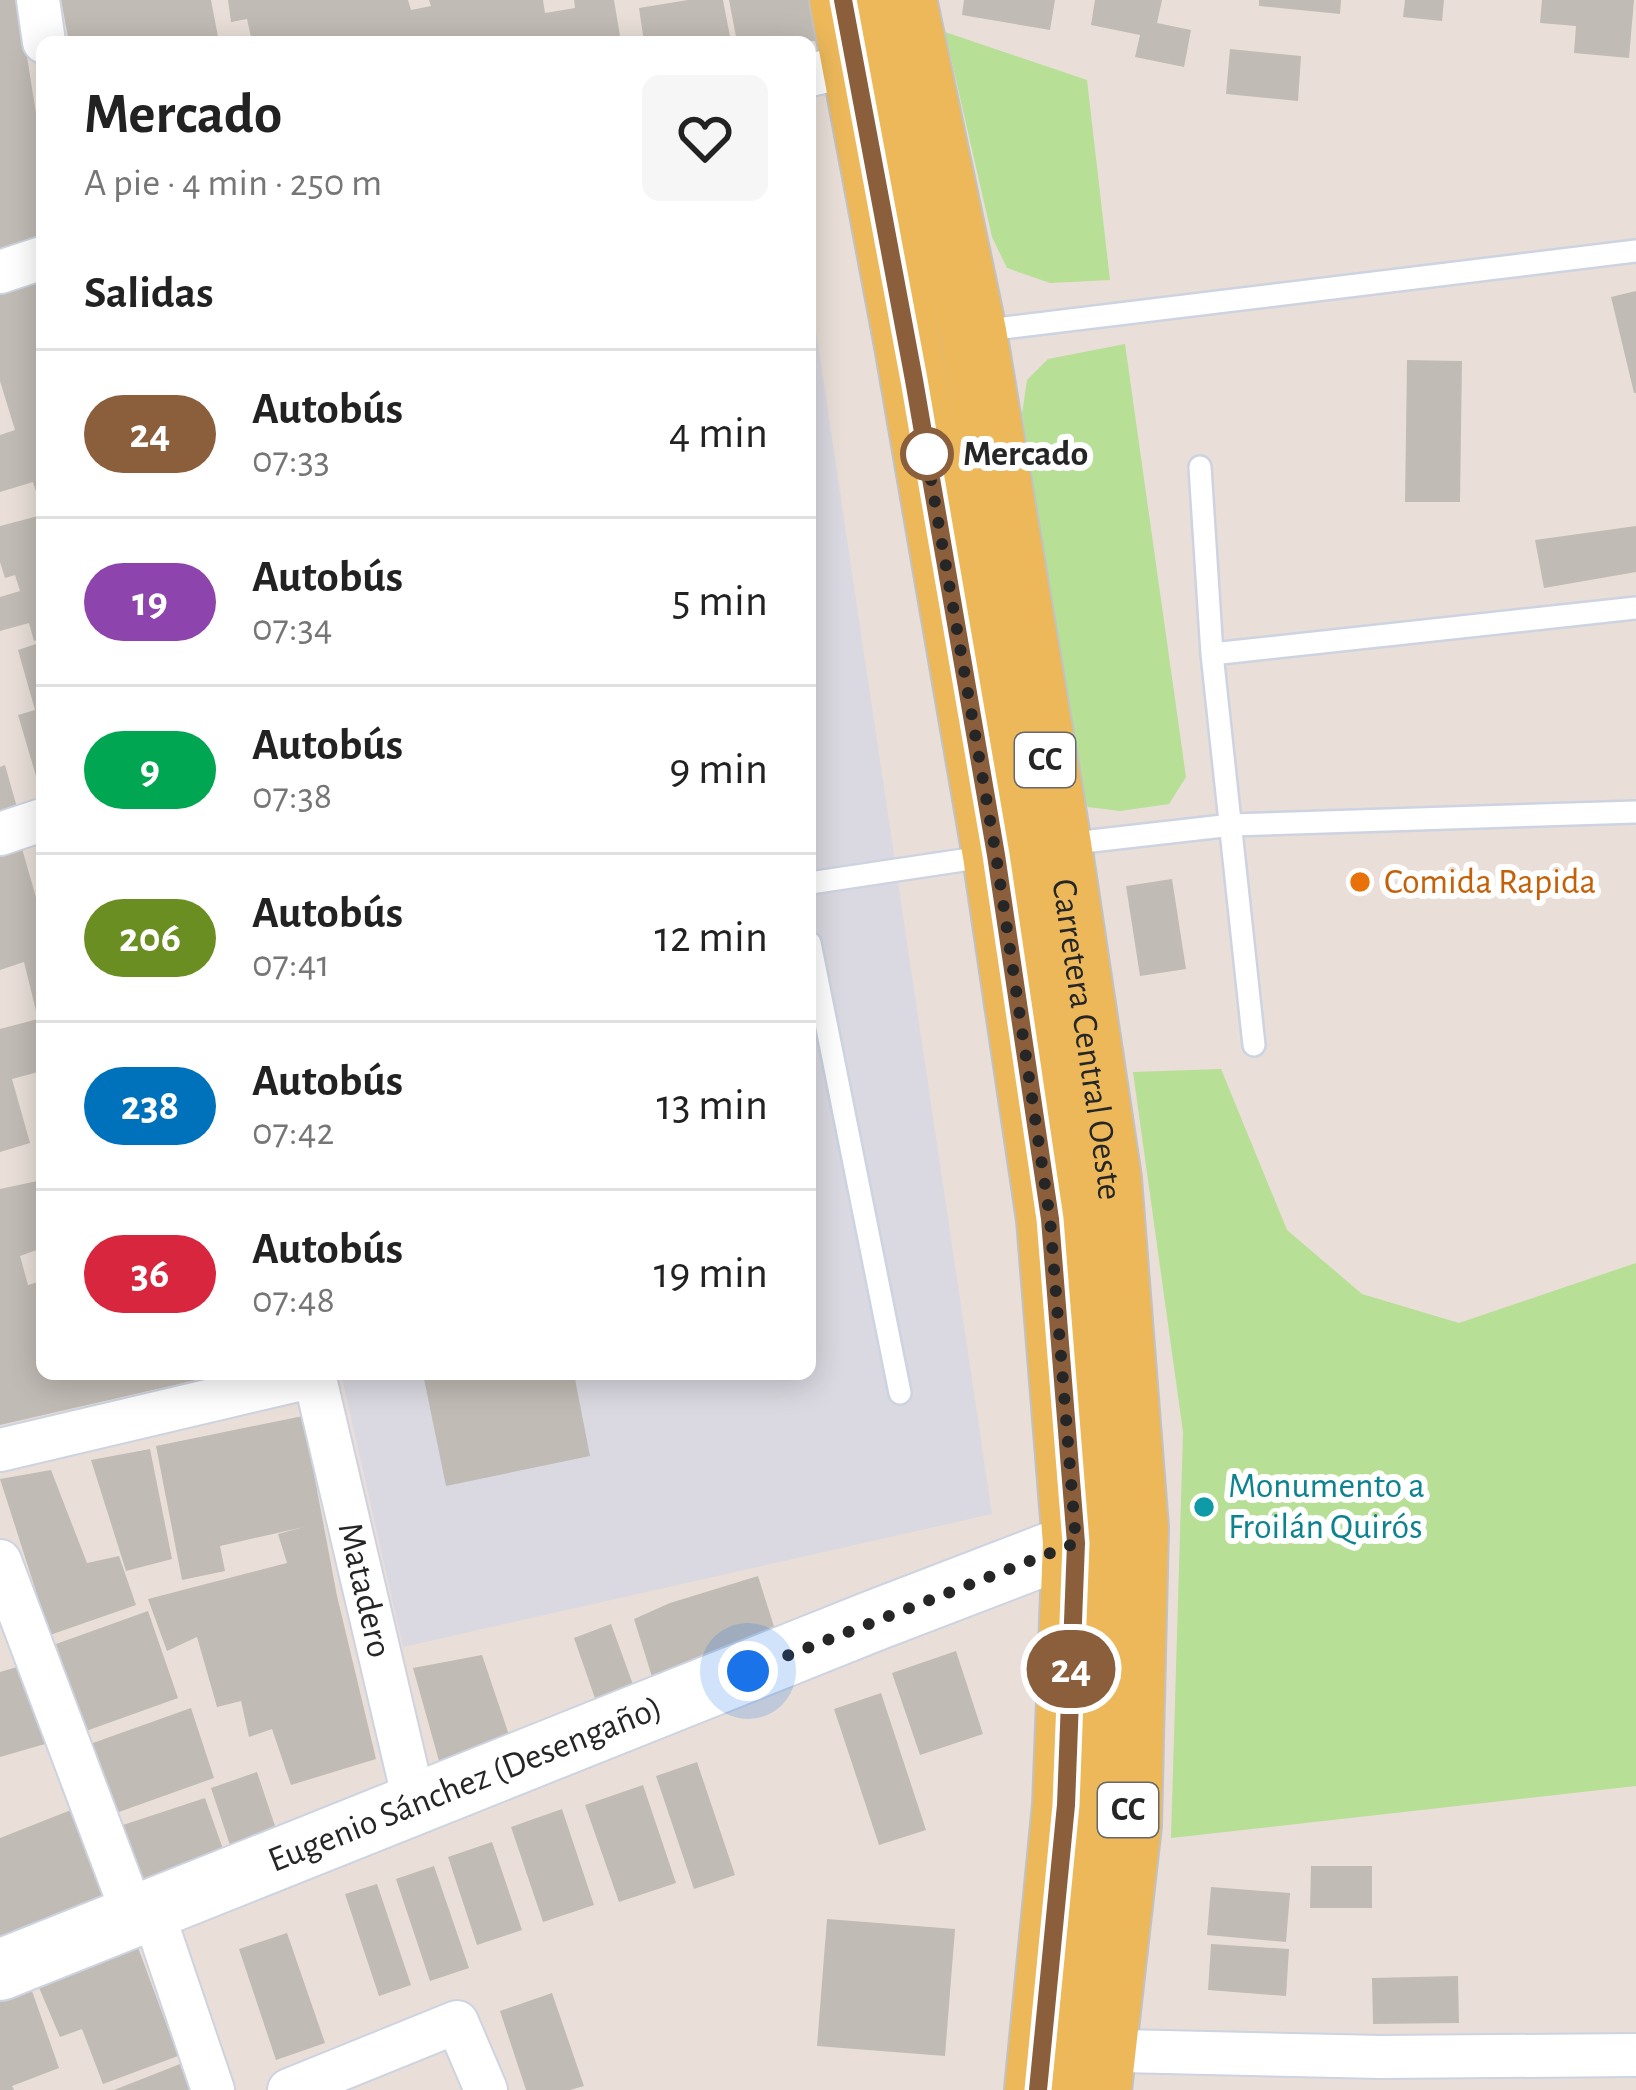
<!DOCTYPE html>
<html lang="es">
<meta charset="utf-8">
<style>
body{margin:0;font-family:"Alegreya Sans",sans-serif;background:#f6f6f6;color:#222;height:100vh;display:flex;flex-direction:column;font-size:45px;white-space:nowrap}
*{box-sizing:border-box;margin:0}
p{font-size:39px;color:#767676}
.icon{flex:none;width:66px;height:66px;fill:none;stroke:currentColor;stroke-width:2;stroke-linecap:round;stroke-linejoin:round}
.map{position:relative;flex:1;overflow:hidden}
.details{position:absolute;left:36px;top:36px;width:780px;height:1344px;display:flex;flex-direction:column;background:#fff;border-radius:18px;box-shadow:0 6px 30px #0003}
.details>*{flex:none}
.badge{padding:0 24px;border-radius:39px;font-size:42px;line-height:78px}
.you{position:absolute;width:60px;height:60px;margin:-30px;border:9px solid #fff;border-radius:50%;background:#1a73e8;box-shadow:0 0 0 18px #1a73e833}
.map>.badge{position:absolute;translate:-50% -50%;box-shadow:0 0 0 6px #fff}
h2{padding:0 48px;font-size:45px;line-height:108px}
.round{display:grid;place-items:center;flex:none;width:126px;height:126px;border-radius:18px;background:#f6f6f6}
.head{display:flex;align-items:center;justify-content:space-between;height:204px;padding:0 48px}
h1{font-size:57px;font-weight:700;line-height:90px}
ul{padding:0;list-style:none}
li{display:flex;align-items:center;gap:36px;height:168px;padding:0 48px;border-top:3px solid #e0e0e0}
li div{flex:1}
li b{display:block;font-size:45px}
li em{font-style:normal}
li .badge{min-width:132px;font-weight:700;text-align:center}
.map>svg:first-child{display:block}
.industrial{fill:#dad9e1}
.green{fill:#b7df95}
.building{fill:#c0bbb4}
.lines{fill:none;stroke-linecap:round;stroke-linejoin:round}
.lane-casing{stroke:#cdd3e0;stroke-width:26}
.street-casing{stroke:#cdd3e0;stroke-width:46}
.secondary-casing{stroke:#cdd3e0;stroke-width:64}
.primary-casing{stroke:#c2c2c2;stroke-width:70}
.lane{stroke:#fff;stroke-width:21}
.street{stroke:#fff;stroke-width:42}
.secondary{stroke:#fff;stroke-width:60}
.primary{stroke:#ecb85a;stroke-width:66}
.line-casing{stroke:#fff;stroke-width:27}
.line{stroke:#8b5e3c;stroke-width:18}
.walk{stroke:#262626;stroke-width:12;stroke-dasharray:0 21.6}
.stop-dot{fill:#fff;stroke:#8b5e3c;stroke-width:6}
.food-dot{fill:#e8710a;stroke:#fff;stroke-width:4.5}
.culture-dot{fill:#0f9aa8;stroke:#fff;stroke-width:4.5}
.labels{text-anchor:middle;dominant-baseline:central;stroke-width:12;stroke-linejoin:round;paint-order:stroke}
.shield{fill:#fff;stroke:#676767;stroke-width:3}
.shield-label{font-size:33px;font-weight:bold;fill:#262626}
.stop-label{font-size:36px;font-weight:bold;fill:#262626;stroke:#fff;text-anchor:start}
.food-label{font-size:36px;fill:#c56008;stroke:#fff;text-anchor:start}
.street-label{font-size:36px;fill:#262626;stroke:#fff}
.culture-label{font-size:36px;fill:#0d838f;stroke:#fff;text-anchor:start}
</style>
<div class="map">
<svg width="1636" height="2090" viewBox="0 0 1636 2090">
<rect width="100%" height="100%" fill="#e9dfd8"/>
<path class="industrial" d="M810,290L992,1514L403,1647L341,1374H810Z"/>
<path class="green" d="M945,32L1087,80L1110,280L1050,283L1007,268L992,237Z
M1125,344L1186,777L1169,804L1120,811L1088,807L1081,797L1022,414L1027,380L1048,359Z
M1221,1069L1287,1230L1362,1294L1459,1323L1636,1263V1786L1171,1838L1183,1432L1133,1072Z"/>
<path class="building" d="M0,0H18L42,151V242L0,255Z
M61,0H211L219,42H69Z
M228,0H408L411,10L431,6L429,0H543L545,13L575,8L574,0H614L621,42H252L247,19L231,22Z
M688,0H723L731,42H644L639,8Z
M729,0H813L821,41L737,42Z
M964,0H1055L1050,30L962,15Z
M1095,0H1162L1157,23L1191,30L1184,67L1135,57L1140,35L1091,25Z
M1259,0H1341L1340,14L1259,6Z
M1405,0H1444L1442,21L1403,17Z
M1542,0H1634L1629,58L1574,53L1576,26L1540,23Z
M1230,49L1301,56L1298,101L1226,94Z
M42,280V507H41L33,482L0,492V435L15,430L0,381V294Z
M1636,291V393H1634L1611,297Z
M1407,360L1462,361L1460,502H1405Z
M42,515V638L34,641L29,623L0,631V597L20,591L15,575L5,578L0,562V526Z
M1636,526V572L1544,588L1535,540Z
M42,642V793H41L18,715L35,710L18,650Z
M5,765L18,811L0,817V767Z
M21,845L39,908H42V1071L12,1079L30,1143L0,1152V1029L38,1019L24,962L0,970V851Z
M1172,879L1186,969L1140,976L1126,886Z
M42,1180V1248L20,1256L28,1285L42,1281V1374L214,1376L0,1425V1189Z
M423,1374H574L590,1456L446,1486Z
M303,1416L337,1596L376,1759L291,1785L272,1729L249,1737L241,1701L217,1707L197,1637L167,1651L148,1599L287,1563L278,1534L304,1527L220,1546L225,1571L182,1580L156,1446Z
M150,1449L172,1559L126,1571L91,1460Z
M51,1470L87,1563L119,1556L136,1605L50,1635L0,1479Z
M758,1576L777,1636L653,1680L634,1619L670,1603Z
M148,1611L178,1698L86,1731L56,1644Z
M611,1624L635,1690L597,1704L574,1638Z
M956,1651L983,1734L920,1755L892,1673Z
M482,1655L512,1744L441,1768L413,1668Z
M17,1667L45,1744L0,1757V1672Z
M881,1693L926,1830L879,1845L834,1709Z
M191,1708L214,1778L116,1813L90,1744Z
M697,1762L735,1875L694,1889L656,1776Z
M257,1772L278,1835L232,1851L211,1788Z
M643,1785L676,1883L619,1902L585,1805Z
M205,1798L224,1852L143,1885L123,1825Z
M562,1809L594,1905L543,1922L511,1827Z
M71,1810L106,1906L0,1948V1838Z
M492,1842L522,1930L477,1945L448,1857Z
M434,1866L469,1968L430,1981L396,1879Z
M1311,1866H1372V1908H1310Z
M377,1884L411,1985L379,1996L345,1894Z
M1211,1887L1290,1893L1286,1942L1207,1935Z
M827,1919L955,1929L945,2056L817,2046Z
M287,1933L325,2043L276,2060L239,1949Z
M136,1942L178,2056L103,2084L82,2029L60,2037L37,1983Z
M1211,1944L1289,1949L1286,1996L1208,1990Z
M1458,1976L1459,2023L1373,2024L1372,1978Z
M31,1988L59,2068L12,2086L14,2090H0V2001Z
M552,1993L584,2086L570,2090H526L500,2011Z
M180,2064L189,2090H114Z"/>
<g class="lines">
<defs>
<path id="lane" d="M979,331L1636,251
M1200,467L1212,654
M1065,844L1232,825L1636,812
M810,883L990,856
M810,943L900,1393
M1254,1045L1212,654L1636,608"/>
<g id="street">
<path d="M38,0L44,42"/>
<path d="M810,75L879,59"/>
<path d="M0,272L42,258"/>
<path d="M0,834L42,820"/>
<path id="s1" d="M314,1374L415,1805"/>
<path d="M0,1450L314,1376"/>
<path d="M0,1561L134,1917"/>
<path d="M152,1910L213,2090"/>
<path d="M1079,2050L1381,2057L1636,2055"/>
<path d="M289,2090L457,2022L486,2090"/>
</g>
<g id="secondary">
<path id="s2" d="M0,1970L873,1621L1076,1543L1117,1533"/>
</g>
<g id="primary">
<path d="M843,0L908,345L996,855L1050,1219L1076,1543L1066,1805L1038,2090"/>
<path id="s3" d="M903,0L973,332L1058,845L1108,1179L1135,1528L1128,1825L1098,2090"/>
</g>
</defs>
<use href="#lane" class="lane-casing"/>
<use href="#street" class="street-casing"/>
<use href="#secondary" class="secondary-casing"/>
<use href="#primary" class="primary-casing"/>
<use href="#lane" class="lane"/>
<use href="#street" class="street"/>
<use href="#secondary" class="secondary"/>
<use href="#primary" class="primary"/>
</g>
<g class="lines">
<defs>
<path id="line" d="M843,0L914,380L996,855L1050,1219L1076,1543L1066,1805L1038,2090"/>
</defs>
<use href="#line" class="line-casing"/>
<use href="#line" class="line"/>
<path class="walk" d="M748,1671L1076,1543L1050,1219L996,855L926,451L927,454"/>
</g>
<circle class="stop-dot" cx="927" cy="454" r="24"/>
<circle class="food-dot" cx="1360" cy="882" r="12"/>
<circle class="culture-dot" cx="1204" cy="1507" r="12"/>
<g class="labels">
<g class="shield">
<rect x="1015" y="733" width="60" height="54" rx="9"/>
<rect x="1098" y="1783" width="60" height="54" rx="9"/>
</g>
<g class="shield-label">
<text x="1045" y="760">CC</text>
<text x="1128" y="1810">CC</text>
</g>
<g class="stop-label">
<text x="963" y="454">Mercado</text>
</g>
<g class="food-label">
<text x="1384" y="882">Comida Rapida</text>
</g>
<g class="street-label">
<text stroke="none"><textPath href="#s3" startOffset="1056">Carretera Central Oeste</textPath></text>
<text stroke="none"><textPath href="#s1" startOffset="222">Matadero</textPath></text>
<text stroke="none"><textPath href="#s2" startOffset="501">Eugenio Sánchez (Desengaño)</textPath></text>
</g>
<g class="culture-label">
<text x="1228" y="1486">Monumento a<tspan x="1228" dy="41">Froilán Quirós</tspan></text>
</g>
</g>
</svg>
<div class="you" style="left:748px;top:1671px"></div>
<b class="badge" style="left:1071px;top:1669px;background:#8b5e3c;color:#fff">24</b>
<section class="details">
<div class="head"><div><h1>Mercado</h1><p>A pie · 4 min · 250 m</p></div><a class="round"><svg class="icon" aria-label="heart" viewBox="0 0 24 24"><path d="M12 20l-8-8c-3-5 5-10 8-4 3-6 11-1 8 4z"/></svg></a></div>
<h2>Salidas</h2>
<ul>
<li><span class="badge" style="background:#8b5e3c;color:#fff">24</span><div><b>Autobús</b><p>07:33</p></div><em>4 min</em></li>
<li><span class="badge" style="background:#8e44ad;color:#fff">19</span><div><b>Autobús</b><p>07:34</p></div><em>5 min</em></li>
<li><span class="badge" style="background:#00a651;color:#fff">9</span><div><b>Autobús</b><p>07:38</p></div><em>9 min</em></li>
<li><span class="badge" style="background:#6b8e23;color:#fff">206</span><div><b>Autobús</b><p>07:41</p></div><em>12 min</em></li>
<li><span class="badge" style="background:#0072bc;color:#fff">238</span><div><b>Autobús</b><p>07:42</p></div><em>13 min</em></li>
<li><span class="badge" style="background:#d7263d;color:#fff">36</span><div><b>Autobús</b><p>07:48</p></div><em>19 min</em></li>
</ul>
</section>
</div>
